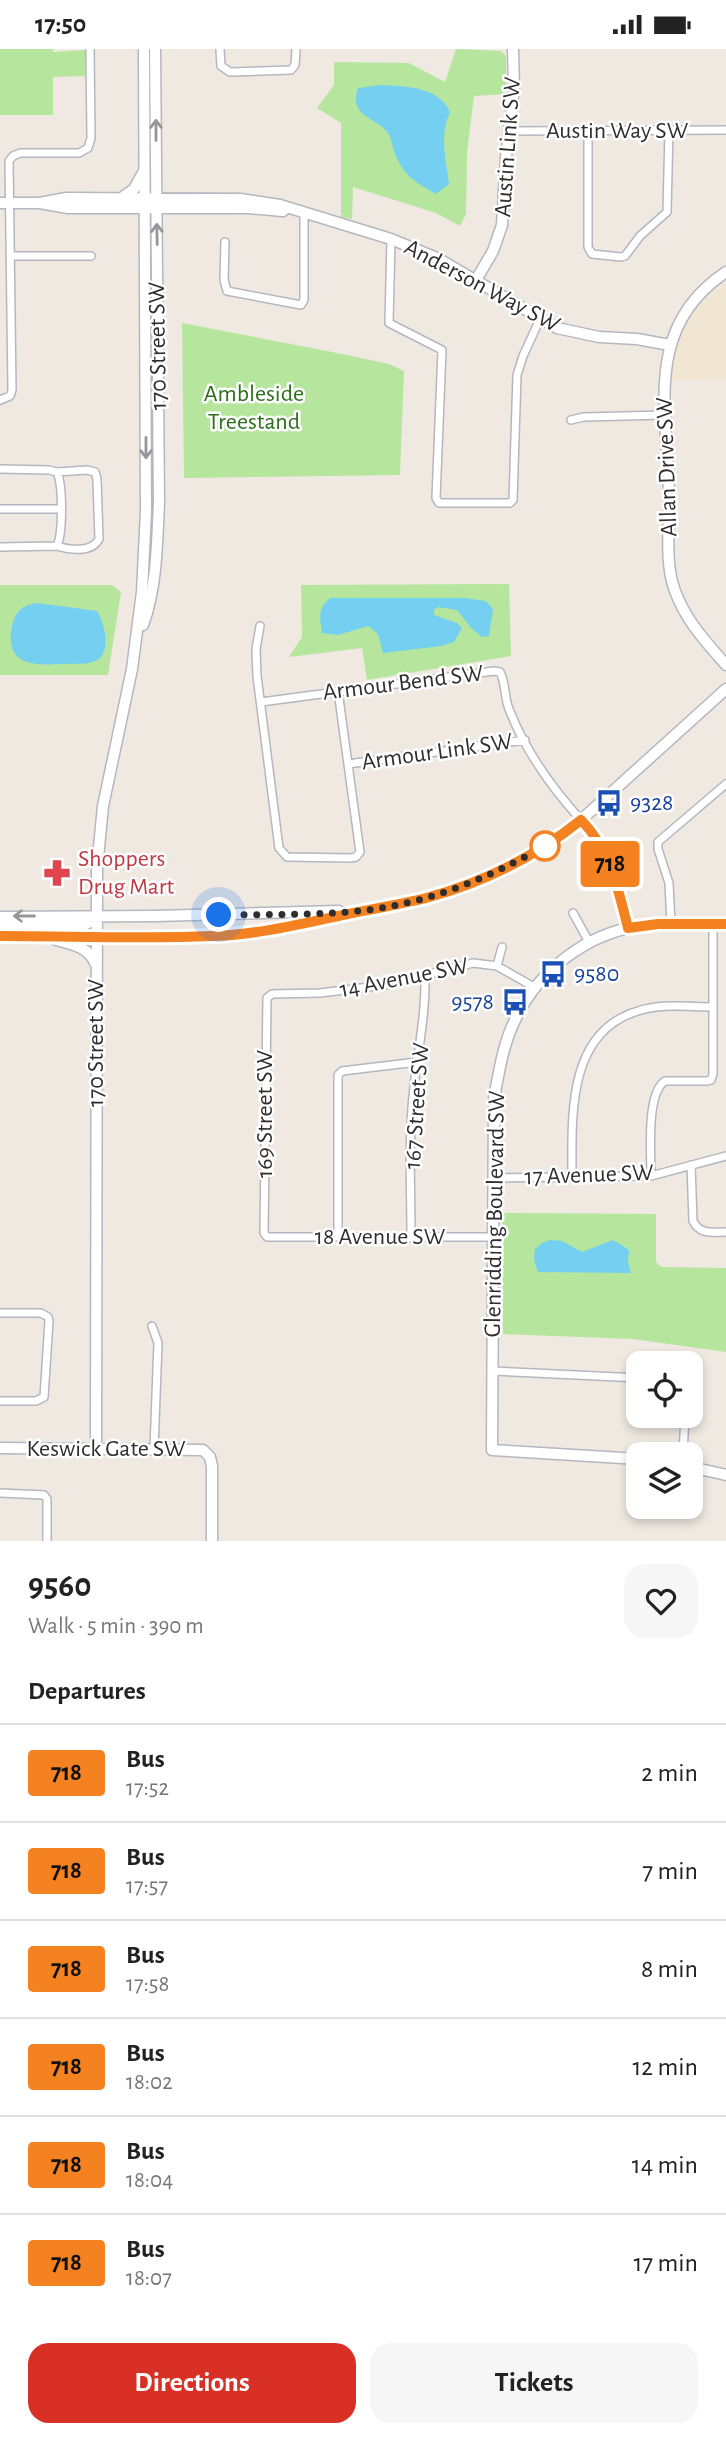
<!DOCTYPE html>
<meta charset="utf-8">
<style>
body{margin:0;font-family:"Alegreya Sans",sans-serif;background:#f6f6f6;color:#222;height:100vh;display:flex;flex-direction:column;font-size:26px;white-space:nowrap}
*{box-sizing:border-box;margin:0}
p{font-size:23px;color:#767676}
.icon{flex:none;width:38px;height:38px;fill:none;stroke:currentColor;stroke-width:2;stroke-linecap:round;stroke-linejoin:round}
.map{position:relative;height:1492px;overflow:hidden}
.details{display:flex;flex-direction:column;background:#fff;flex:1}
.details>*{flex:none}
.badge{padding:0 14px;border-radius:5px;font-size:24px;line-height:46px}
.fabs{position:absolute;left:626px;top:1302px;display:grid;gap:14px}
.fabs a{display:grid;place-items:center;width:77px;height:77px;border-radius:14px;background:#fff;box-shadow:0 4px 10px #0003;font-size:35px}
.you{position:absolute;width:35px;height:35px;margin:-18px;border:5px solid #fff;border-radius:50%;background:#1a73e8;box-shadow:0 0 0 10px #1a73e833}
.map>.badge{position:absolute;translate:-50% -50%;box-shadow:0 0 0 4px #fff}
h2{padding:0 28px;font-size:26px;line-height:63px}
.round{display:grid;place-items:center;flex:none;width:74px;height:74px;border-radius:21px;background:#f6f6f6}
.summary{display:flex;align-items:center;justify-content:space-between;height:119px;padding:0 28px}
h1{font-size:33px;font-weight:700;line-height:52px}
.primary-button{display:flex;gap:14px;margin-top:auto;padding:14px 28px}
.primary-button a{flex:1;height:80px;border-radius:21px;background:#d93025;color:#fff;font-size:28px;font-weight:700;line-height:80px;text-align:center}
.primary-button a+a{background:#f6f6f6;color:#222}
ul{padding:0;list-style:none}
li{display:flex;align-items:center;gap:21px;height:98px;padding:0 28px;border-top:2px solid #e0e0e0}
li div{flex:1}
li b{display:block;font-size:26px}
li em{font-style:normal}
li .badge{min-width:77px;font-weight:700;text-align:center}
.status{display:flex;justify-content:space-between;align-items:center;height:49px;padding:0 35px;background:#fff;direction:ltr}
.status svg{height:19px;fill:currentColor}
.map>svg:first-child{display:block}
.education{fill:#f0e6d1}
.green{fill:#b6e59e}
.water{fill:#75cff0}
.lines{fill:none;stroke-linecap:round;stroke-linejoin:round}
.street-casing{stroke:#b4b7c1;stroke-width:10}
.secondary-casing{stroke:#b4b7c1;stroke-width:13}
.street{stroke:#fff;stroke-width:7}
.secondary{stroke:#fff;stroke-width:10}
.oneway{stroke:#969696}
.line-casing{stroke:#fff;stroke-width:16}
.line{stroke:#f58220;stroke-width:10}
.walk{stroke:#2e2e2e;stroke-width:7;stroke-dasharray:0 12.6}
.stop-dot{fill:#fff;stroke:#f58220;stroke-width:3.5}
.labels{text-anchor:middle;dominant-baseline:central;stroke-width:5;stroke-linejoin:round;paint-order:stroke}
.street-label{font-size:24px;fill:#2e2e2e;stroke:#fff}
.park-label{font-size:24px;fill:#2c6e1b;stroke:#fff}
.transit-label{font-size:24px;fill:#164399;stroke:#fff;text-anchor:start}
.health-label{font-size:24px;fill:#be3a42;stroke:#fff;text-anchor:start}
</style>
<div class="status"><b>17:50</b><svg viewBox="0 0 49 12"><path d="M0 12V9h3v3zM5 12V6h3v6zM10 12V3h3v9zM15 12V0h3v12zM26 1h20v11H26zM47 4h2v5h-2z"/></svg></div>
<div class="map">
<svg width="726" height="1492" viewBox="0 0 726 1492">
<rect width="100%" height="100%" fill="#efe9e1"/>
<path class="education" d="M726,233V330L671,331L673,306L683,282L698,257Z"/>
<path class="green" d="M0,0H53V3L86,1L85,27L53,28V66H0Z
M456,0L501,2L506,7V45L474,47L467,103L466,165L460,177L436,164L353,138L352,170L341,168V74L317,59L334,36V13L409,14L445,33Z
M182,274L332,303L389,315L404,322L400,426L184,429Z
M509,535L511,607L367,631L362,599L289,608L302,588L301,536Z
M0,536H112L121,543L108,626H0Z
M502,1164L656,1165V1213L661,1218L726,1219V1303L633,1290L503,1285Z"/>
<path class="water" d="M381,36C406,37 439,38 450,63C439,87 446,111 449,135L436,145C415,133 405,128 395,105C392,98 392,90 388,84C378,68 348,69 358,39Z
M330,549H465L486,552L493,560L489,587L482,588L472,580L457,561L438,558L434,561V566L457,574L462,579L454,593L441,597L383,604L378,585L368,577L338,586L322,584C320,570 317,560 330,549Z
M37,554L97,562C104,573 110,596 101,608C93,617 75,614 64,615C35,616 4,618 12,577C15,562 23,556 37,554Z
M550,1191L562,1192L582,1203L613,1191L629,1201L628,1213L631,1224L538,1223L534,1211L535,1200L542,1194Z"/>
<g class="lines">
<defs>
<path id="street" d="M220,0L221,17L230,23L291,21L295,16L296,0
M509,82L726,81
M588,82V198L592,205L621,208L625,207L640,187L667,163L669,82
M391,190L389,274L442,301L436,449L439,454H510L513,451L517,326L523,307L540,270
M225,193L224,231L227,242L301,256L304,251V165
M12,207H91
M0,351L10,347L12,341L9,112L13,107L20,104H79L88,99L91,89L90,0
M571,371L584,368L664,366
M0,420L49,421L57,423L87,421L95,423L97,430L99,490C92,504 70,501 57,497L0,498
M0,460H60
M57,497C63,484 63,436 57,423
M260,577L256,600L257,627L279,799L287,808L350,809L356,808L360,803L338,642
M261,653L494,622L500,623C506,634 504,648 509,660C525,701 551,738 581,771
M348,715L525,691
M573,864L589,893
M671,875L669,834L658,800V793L726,735
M497,917L502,898
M691,1116L693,1172C700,1186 712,1183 726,1183
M651,1127C651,1105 646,1044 665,1032H707L711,1031L713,1025V876
M493,1129L651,1127L726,1107
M572,1129C572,1070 566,983 638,962C661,954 689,958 713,958
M338,1188V1026L342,1022L417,1013
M492,1188H267L264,1184L267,949L272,945L320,944L386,936L473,914L497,917L534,938
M411,1189C411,1139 408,1088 414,1038C418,1000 426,965 425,926
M0,1264H41L48,1268L49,1272L44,1348L36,1352H0
M152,1277L158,1294L154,1400
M493,1322L639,1329
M683,1405L685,1367
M0,1444L44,1446L47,1450V1492"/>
<path id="secondary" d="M124,147L134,140L144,122
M0,154H40L68,159H248L283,162
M40,154L66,149L240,150L280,156L391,190L437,209L557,279L599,288L637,290L670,296
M726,223C642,279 668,363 669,447C670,478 664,513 675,542C686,572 706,593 726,616
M476,231L493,202L502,176L506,108L514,39L513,0
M143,576C157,538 157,493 159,454L155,0
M581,771C610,800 618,840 628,879
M0,868L155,867L339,862
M0,878L84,876L94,871L97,867
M0,887H213C257,883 301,875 345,866C373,860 402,856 429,848C484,832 536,806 581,771L726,640
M56,891C71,895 89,898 95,914
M0,1399L203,1401L210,1408L212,1417V1492
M96,1400L97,819L103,757L132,620L142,543L146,462L144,0
M639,1410L492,1401L494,1049C499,1023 503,995 515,971C538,922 586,885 639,877C668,873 697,876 726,875
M691,1418L726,1426"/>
</defs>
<use href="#street" class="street-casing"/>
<use href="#secondary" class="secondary-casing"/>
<use href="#street" class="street"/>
<use href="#secondary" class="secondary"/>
</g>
<defs><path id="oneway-shaft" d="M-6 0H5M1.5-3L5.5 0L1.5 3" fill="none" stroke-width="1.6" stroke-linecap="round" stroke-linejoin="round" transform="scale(1.75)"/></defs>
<g class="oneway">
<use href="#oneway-shaft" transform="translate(156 81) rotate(-90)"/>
<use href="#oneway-shaft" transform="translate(157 185) rotate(-91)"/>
<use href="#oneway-shaft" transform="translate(146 399) rotate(90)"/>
<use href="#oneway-shaft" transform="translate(24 867) rotate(180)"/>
</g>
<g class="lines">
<defs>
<path id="line" d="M0,887C71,887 142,890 212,887C254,886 297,876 338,867C367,861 397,856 426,849C482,834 536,807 581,771C610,800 618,840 628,879L658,875H726"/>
</defs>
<use href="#line" class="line-casing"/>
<use href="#line" class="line"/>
<path class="walk" d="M219,866C269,865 325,867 375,860C436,851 492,827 545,797"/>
</g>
<defs>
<symbol id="bus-bare" viewBox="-9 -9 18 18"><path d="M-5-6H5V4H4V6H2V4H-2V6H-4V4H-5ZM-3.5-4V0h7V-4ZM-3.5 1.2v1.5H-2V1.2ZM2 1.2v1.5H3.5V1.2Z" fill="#1a4fb4" stroke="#fff" stroke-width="2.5" paint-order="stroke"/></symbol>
<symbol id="pharmacy-bare" viewBox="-9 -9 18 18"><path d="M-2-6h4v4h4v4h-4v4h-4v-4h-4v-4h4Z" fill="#e0444e" stroke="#fff" stroke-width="2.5" paint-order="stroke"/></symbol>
</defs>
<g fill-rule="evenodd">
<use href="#bus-bare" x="590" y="735" width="38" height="38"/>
<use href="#pharmacy-bare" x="38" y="805" width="38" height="38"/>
<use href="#bus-bare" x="534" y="906" width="38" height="38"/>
<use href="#bus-bare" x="496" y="934" width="38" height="38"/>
</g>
<circle class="stop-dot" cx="545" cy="797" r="14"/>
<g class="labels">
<g class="street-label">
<text x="617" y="82">Austin Way SW</text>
<text transform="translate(508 98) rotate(-86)">Austin Link SW</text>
<text transform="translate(482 237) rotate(28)">Anderson Way SW</text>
<text transform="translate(158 297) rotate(-91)">170 Street SW</text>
<text transform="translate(667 418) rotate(-92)">Allan Drive SW</text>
<text transform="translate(403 634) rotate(-7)">Armour Bend SW</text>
<text transform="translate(437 703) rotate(-8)">Armour Link SW</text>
<text transform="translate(404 929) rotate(-11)">14 Avenue SW</text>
<text transform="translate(96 994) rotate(-90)">170 Street SW</text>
<text transform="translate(417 1057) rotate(-86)">167 Street SW</text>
<text transform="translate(265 1065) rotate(-90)">169 Street SW</text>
<text transform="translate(589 1126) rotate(-2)">17 Avenue SW</text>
<text transform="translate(495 1165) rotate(-89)">Glenridding Boulevard SW</text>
<text x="380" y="1188">18 Avenue SW</text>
<text x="106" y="1400">Keswick Gate SW</text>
</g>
<g class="park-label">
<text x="254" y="345">Ambleside<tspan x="254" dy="28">Treestand</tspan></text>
</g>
<g class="transit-label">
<text x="630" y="754">9328</text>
<text x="574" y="925">9580</text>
<text x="494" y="953" text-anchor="end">9578</text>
</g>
<g class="health-label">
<text x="78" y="810">Shoppers<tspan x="78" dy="28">Drug Mart</tspan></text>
</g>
</g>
</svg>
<div class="fabs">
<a><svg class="icon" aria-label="locate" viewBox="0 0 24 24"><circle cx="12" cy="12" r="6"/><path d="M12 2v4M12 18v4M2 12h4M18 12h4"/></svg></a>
<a><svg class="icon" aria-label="layers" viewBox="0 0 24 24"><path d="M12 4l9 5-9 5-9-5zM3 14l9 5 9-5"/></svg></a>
</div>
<div class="you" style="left:219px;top:866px"></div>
<b class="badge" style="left:610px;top:815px;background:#f58220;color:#111">718</b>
</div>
<section class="details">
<div class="summary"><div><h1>9560</h1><p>Walk · 5 min · 390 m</p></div><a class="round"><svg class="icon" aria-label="heart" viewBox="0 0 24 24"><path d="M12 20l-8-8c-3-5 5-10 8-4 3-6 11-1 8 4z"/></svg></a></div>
<h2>Departures</h2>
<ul>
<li><span class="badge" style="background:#f58220;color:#111">718</span><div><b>Bus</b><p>17:52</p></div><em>2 min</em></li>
<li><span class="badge" style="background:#f58220;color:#111">718</span><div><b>Bus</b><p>17:57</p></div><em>7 min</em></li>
<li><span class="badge" style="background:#f58220;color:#111">718</span><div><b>Bus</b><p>17:58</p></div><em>8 min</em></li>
<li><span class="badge" style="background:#f58220;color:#111">718</span><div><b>Bus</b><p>18:02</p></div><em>12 min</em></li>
<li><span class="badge" style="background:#f58220;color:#111">718</span><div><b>Bus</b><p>18:04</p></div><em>14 min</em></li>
<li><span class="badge" style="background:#f58220;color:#111">718</span><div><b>Bus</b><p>18:07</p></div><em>17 min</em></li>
</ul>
<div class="primary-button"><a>Directions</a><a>Tickets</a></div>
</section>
